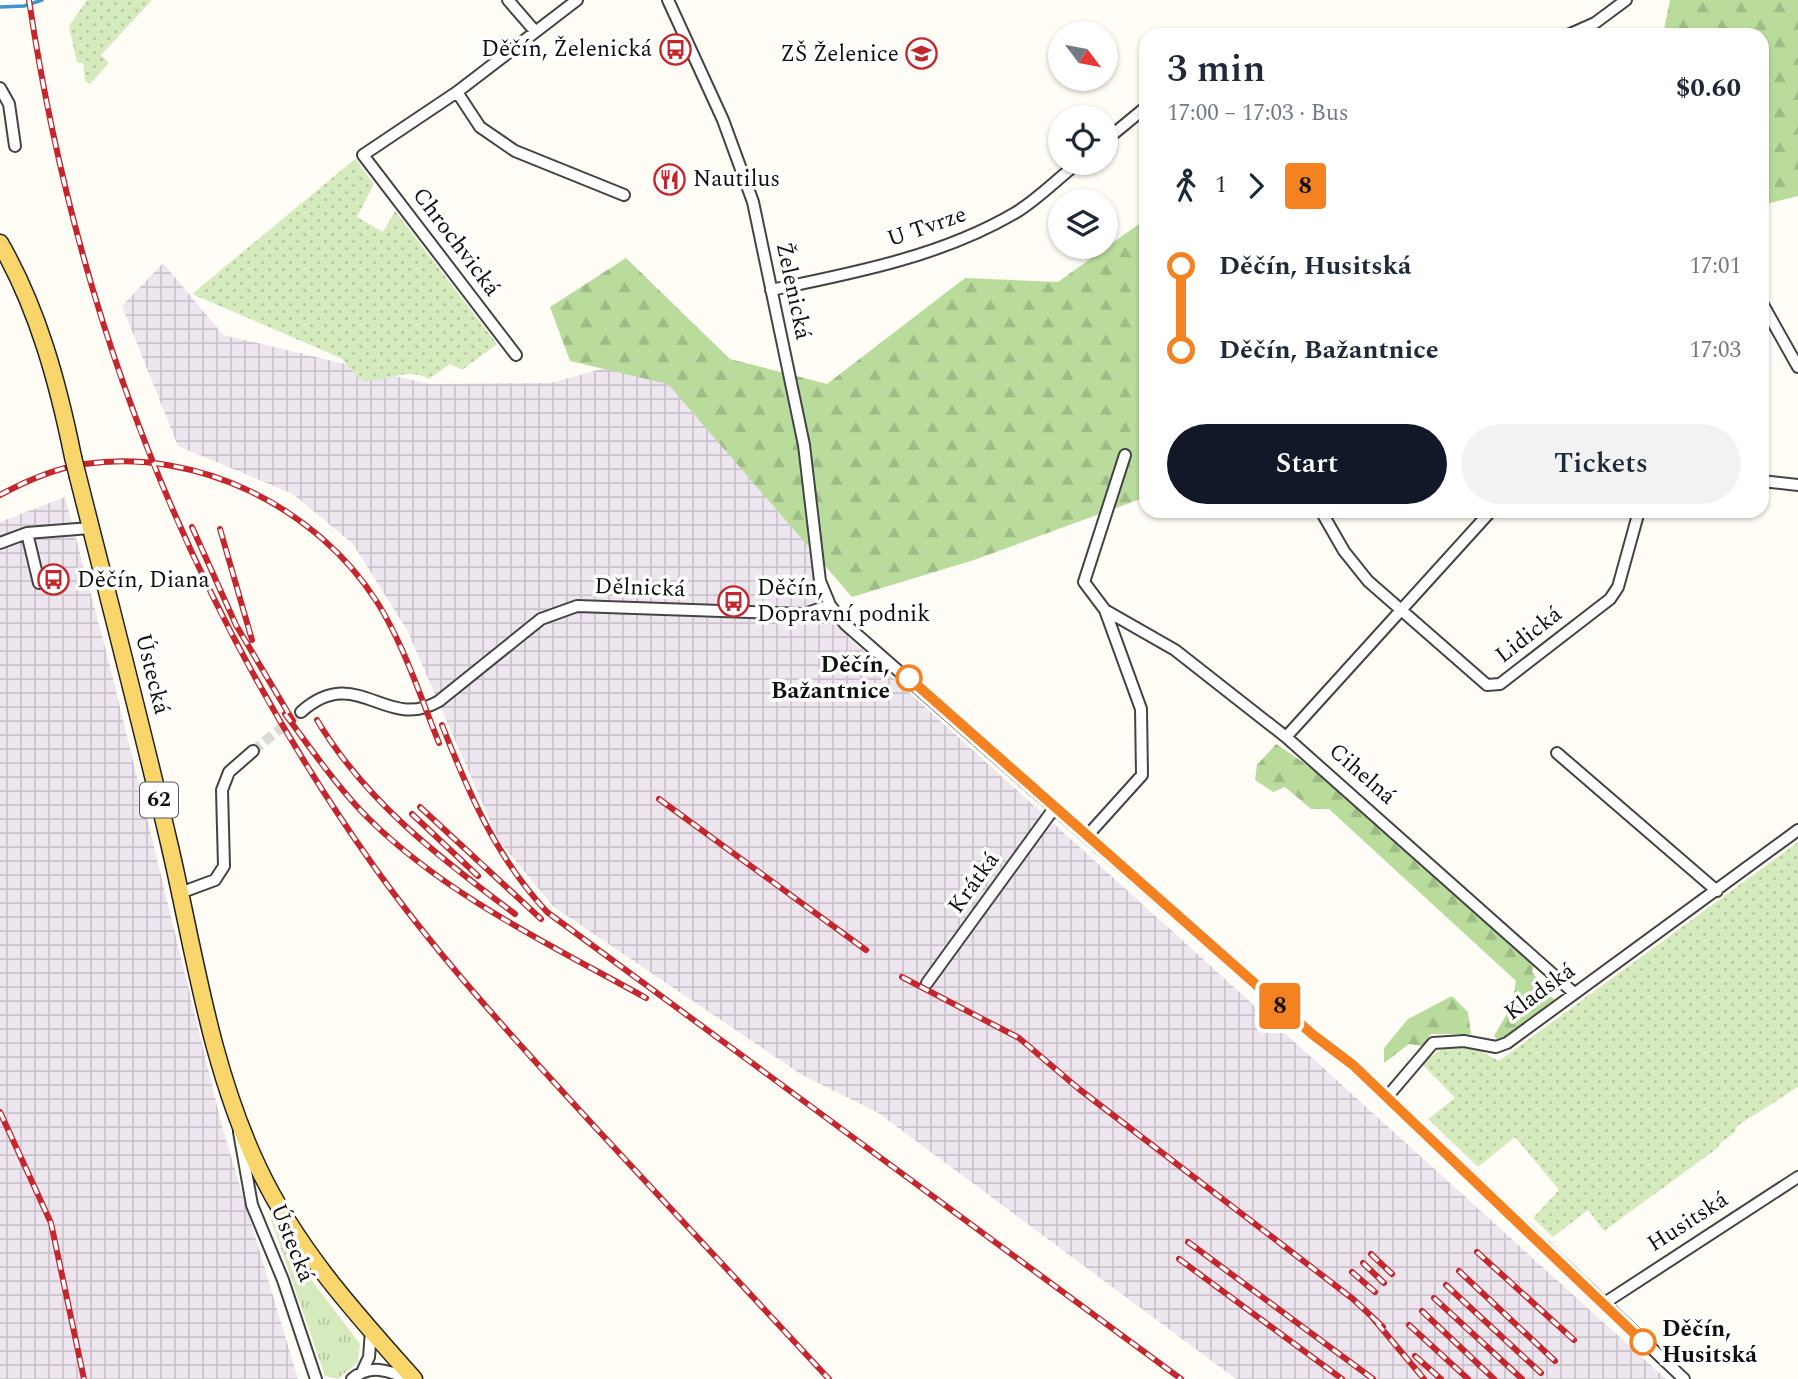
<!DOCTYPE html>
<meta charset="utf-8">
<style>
body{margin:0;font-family:Spectral,serif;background:#f2f2f3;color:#1f2937;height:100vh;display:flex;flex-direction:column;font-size:26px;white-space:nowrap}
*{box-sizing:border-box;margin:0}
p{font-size:23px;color:#747a83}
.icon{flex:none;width:38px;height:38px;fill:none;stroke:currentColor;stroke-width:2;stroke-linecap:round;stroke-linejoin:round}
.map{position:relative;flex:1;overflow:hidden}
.drawer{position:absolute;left:1139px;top:28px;width:630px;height:490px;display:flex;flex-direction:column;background:#fff;border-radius:21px;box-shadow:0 2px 5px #0004}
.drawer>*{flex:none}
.badge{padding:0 14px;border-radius:5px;font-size:24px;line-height:46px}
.needle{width:46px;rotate:122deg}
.fabs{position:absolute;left:1048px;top:21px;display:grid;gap:14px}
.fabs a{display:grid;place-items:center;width:70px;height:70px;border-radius:50%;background:#fff;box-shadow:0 2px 5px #0004;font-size:35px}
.map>.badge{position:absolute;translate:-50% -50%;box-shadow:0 0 0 4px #fff}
.legs{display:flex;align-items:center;gap:10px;height:77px;padding:0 28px;font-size:23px}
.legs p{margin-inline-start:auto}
.headline{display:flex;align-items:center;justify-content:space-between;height:119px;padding:0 28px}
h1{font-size:38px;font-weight:600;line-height:52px}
.primary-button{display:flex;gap:14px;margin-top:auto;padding:14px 28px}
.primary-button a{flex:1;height:80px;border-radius:42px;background:#111827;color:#fff;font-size:28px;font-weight:600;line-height:80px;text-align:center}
.primary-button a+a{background:#f2f2f3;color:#1f2937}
ul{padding:0 28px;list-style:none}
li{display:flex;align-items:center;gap:24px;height:84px;font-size:26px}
li i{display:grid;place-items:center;width:10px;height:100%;margin:0 9px;background:currentColor}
li i::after{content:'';width:18px;height:18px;margin:-9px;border:5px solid;border-radius:50%;background:#fff}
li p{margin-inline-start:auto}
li:first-child i{background:linear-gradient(#0000 50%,currentColor 0)}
li:last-child i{background:linear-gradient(currentColor 50%,#0000 0)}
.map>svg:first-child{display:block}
.industrial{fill:url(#industrial-grid)}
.grass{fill:url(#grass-tufts)}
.forest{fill:url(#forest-firs)}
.garden{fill:url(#garden-dots)}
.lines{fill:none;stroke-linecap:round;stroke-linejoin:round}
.stream{stroke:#3f96cf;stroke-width:3.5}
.street-tunnel{stroke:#dbdad3;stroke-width:10;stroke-dasharray:10 5;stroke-linecap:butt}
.street-casing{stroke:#444;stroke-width:14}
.primary-casing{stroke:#222;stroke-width:19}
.street{stroke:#fff;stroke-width:10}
.primary{stroke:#f9d66b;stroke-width:16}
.rail-casing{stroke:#c4262e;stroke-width:6}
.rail{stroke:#fff;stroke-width:3.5;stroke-dasharray:10;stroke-linecap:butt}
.primary-bridge-casing{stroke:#222;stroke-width:19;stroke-linecap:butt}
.primary-bridge{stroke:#f9d66b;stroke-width:16}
.line-1-casing{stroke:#fff;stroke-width:16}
.line-1{stroke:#f58220;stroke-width:10}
.stop-1-dot{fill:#fff;stroke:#f58220;stroke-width:3.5}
.labels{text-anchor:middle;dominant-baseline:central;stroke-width:7;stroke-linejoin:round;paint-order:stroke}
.shield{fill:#fff;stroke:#585858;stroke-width:2}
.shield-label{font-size:21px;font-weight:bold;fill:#111}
.poi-label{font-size:23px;fill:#111;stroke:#fff;text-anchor:start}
.street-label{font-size:23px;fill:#111;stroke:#fff}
.stop-label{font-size:23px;font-weight:bold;fill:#111;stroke:#fff;text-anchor:end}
</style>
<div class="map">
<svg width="1798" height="1379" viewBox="0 0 1798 1379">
<defs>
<pattern id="industrial-grid" width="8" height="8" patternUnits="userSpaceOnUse" patternTransform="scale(1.75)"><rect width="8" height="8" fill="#eee6ef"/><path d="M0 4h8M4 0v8" fill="none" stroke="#cbc4cc"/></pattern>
<pattern id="grass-tufts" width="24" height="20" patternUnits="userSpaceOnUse" patternTransform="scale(1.75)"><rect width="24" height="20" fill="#d5ebbd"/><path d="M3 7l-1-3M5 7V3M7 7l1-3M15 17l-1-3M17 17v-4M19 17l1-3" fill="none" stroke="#b6c8a1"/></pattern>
<pattern id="forest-firs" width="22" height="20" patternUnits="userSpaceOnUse" patternTransform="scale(1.75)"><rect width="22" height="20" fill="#b9dc9c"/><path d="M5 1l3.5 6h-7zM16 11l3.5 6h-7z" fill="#9ebc85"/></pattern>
<pattern id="garden-dots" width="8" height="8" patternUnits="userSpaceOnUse" patternTransform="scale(1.75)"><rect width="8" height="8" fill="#d5ebbd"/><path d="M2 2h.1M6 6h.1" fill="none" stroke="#b6c8a1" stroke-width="1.8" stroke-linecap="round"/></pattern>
</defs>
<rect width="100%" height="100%" fill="#fffdf5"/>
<path class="industrial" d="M163,263L223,335L429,384L551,383L655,354L807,545L849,638L1666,1379H1236L877,1112L802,1075L554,907L499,841L407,630L353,544L293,494L178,446L122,306Z
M65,497L109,662L222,1126L298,1379H0V522Z"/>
<path class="grass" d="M269,1214L291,1253L360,1344L358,1362L338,1379L325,1376Z"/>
<path class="forest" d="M1670,0H1798V196L1762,205V35H1663Z
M1146,219V497L974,560L852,597L668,384L570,361L550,307L626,258L730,359L827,384L965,278L1058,282Z
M1276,744L1310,767L1527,955L1534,966L1532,972L1555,1001L1499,1041L1494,1036L1512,1005L1516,981L1329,809H1311L1285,787L1273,792L1255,780L1257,765Z
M1452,996L1468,1012L1471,1034H1431L1422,1046L1409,1044L1384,1063V1048L1408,1019Z"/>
<path class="garden" d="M87,0H152L101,55L109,63L90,84L85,81L83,63H77L69,26Z
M355,159L374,184L357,217L383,232L395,211L497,344L462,370L450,364L429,379C404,365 385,385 360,380L341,358L192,294Z
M1798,842V1087L1737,1126L1735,1132L1719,1144V1147L1604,1231L1588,1210L1553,1237L1533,1218L1559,1190L1515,1137L1478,1167L1428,1119L1455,1098L1422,1064C1457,1035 1461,1040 1499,1061Z"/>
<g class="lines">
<path class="stream" d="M0,7L24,6L42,0"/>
<path class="street-tunnel" d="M253,751L301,712"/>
<defs>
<path id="street" d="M508,0L534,30
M668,0L723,120L753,202L804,445L820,581L830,605
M1568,35L1595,23L1626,0
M0,88L9,104L15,146
M457,92L480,127L515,151L624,195
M1106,140L1146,107
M771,290C854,273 942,256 1015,213C1037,200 1057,179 1078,163
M1762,303L1798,367
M516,355L363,155L457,92L577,0
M1762,481L1798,485
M1321,511L1344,551L1368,581L1487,685L1500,684L1610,599L1618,587L1639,511
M27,533L39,583
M0,543L27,533L90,528
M1105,610L1175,650L1286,737L1574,993
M301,712C357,662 386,733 439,701L541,619L577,606L804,614L830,605L845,624L1312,1034L1353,1065L1684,1379
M1286,737L1491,511
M1557,753L1717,891
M1087,836L1142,775L1141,709L1105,610L1084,582L1125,455
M180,893L215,880L224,866L222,790L229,772L253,751
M927,983L1055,807
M1387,1097L1433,1043L1464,1041L1496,1047L1507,1043L1798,830
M239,1132L252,1205L283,1280L316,1379
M1603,1304L1798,1177
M363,1370L369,1357L371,1331
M352,1379C370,1364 388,1370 408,1379"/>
<path id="primary" d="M0,243C38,309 58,383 73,457
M78,477C109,600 141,723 170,847C195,955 210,1065 258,1167C296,1248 355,1313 414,1379"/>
</defs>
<use href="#street" class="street-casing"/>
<use href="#primary" class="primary-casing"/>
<use href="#street" class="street"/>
<use href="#primary" class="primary"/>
<defs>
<path id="rail" d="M29,0C76,316 188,604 373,865C439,958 518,1043 595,1127C673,1211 751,1295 829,1379
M0,495C26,481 55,468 85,464C198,448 316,507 377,602C404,645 420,696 439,743
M192,527L236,625L293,721
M220,529L252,640
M285,714C312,750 337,787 369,819C447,896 551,945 646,998
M317,720C366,802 440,858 515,914
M442,725C469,794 496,857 547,912L1181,1379
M659,799L866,950
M420,807L541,919
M412,814L478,876
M902,977L1019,1038L1079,1089L1353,1299L1383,1327L1372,1317L1424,1379
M0,1112L51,1223L84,1379
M1188,1242L1373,1379
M1477,1252L1574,1340
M1371,1254L1392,1274
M1179,1259L1342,1379
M1363,1263L1384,1283
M1459,1271L1555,1361
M1352,1272L1375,1292
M1446,1285L1541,1373
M1434,1298L1522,1379
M1422,1311L1494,1379
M1409,1325L1468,1379
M1415,1356L1441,1379"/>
</defs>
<use href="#rail" class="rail-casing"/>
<use href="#rail" class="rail"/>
<defs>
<path id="primary-bridge" d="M73,457L78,477"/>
</defs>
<use href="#primary-bridge" class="primary-bridge-casing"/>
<use href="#primary-bridge" class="primary-bridge"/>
</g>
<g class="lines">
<defs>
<path id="line-1" d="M909,678L1312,1034L1353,1065L1643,1342"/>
</defs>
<use href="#line-1" class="line-1-casing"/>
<use href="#line-1" class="line-1"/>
</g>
<defs>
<symbol id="bus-ring" viewBox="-11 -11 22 22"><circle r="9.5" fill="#fff" stroke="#c4262e" stroke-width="1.5"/><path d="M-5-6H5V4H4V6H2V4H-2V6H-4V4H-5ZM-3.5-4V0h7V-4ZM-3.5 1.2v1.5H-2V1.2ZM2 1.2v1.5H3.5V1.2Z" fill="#c4262e"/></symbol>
<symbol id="school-ring" viewBox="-11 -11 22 22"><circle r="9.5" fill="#fff" stroke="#c4262e" stroke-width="1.5"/><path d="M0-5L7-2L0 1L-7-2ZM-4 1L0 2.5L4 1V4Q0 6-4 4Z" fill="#c4262e"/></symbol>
<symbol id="restaurant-ring" viewBox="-11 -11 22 22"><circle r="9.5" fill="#fff" stroke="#c4262e" stroke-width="1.5"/><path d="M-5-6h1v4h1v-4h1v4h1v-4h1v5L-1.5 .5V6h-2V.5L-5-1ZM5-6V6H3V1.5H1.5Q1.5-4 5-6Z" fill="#c4262e"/></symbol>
</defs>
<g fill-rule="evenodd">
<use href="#bus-ring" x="658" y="32" width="35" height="35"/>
<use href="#school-ring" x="904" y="36" width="35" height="35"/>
<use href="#restaurant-ring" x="652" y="162" width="35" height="35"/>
<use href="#bus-ring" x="36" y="562" width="35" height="35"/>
<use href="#bus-ring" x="716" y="584" width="35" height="35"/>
</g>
<g class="stop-1-dot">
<circle cx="909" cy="678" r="12"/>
<circle cx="1643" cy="1342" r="12"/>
</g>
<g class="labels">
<rect class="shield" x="140" y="782.5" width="38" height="35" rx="5"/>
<g class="shield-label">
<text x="159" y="800">62</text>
</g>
<g class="poi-label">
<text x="652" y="49" text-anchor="end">Děčín, Želenická</text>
<text x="899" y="54" text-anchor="end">ZŠ Želenice</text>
<text x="693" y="179">Nautilus</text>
<text x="77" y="580">Děčín, Diana</text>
<text x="757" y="588">Děčín,<tspan x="757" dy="26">Dopravní podnik</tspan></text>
</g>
<g class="street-label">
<text transform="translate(927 227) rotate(-19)">U Tvrze</text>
<text transform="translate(456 242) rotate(53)">Chrochvická</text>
<text transform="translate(793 291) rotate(78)">Želenická</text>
<text transform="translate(640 588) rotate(2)">Dělnická</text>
<text transform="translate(1529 635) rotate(-38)">Lidická</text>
<text transform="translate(152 674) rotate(76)">Ústecká</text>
<text transform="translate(1362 774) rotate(41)">Cihelná</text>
<text transform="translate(974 883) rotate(-54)">Krátká</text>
<text transform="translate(1540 992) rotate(-36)">Kladská</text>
<text transform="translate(1688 1222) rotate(-33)">Husitská</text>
<text transform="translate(292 1243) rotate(68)">Ústecká</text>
</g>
<g class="stop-label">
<text x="890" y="665">Děčín,<tspan x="890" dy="26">Bažantnice</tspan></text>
<text x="1662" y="1329" text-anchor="start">Děčín,<tspan x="1662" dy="26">Husitská</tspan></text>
</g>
</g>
</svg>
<div class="fabs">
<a><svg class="needle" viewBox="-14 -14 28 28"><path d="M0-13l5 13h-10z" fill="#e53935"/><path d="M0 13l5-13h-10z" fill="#747a83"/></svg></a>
<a><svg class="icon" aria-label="locate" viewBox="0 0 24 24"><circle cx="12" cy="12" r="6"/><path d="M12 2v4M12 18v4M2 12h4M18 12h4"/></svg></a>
<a><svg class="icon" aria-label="layers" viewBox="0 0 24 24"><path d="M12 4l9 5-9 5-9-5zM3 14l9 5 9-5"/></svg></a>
</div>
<b class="badge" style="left:1280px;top:1006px;background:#f58220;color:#111">8</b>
<section class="drawer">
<div class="headline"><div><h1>3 min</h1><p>17:00 – 17:03 · Bus</p></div><b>$0.60</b></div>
<div class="legs"><svg class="icon" aria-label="walk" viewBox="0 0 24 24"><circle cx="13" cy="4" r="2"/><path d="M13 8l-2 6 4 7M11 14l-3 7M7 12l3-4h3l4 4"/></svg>1<svg class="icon" aria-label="forward" viewBox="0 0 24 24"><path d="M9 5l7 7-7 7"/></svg><b class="badge" style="background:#f58220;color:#111">8</b></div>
<ul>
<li><i style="color:#f58220"></i><b>Děčín, Husitská</b><p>17:01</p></li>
<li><i style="color:#f58220"></i><b>Děčín, Bažantnice</b><p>17:03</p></li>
</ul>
<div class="primary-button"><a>Start</a><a>Tickets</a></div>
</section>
</div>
